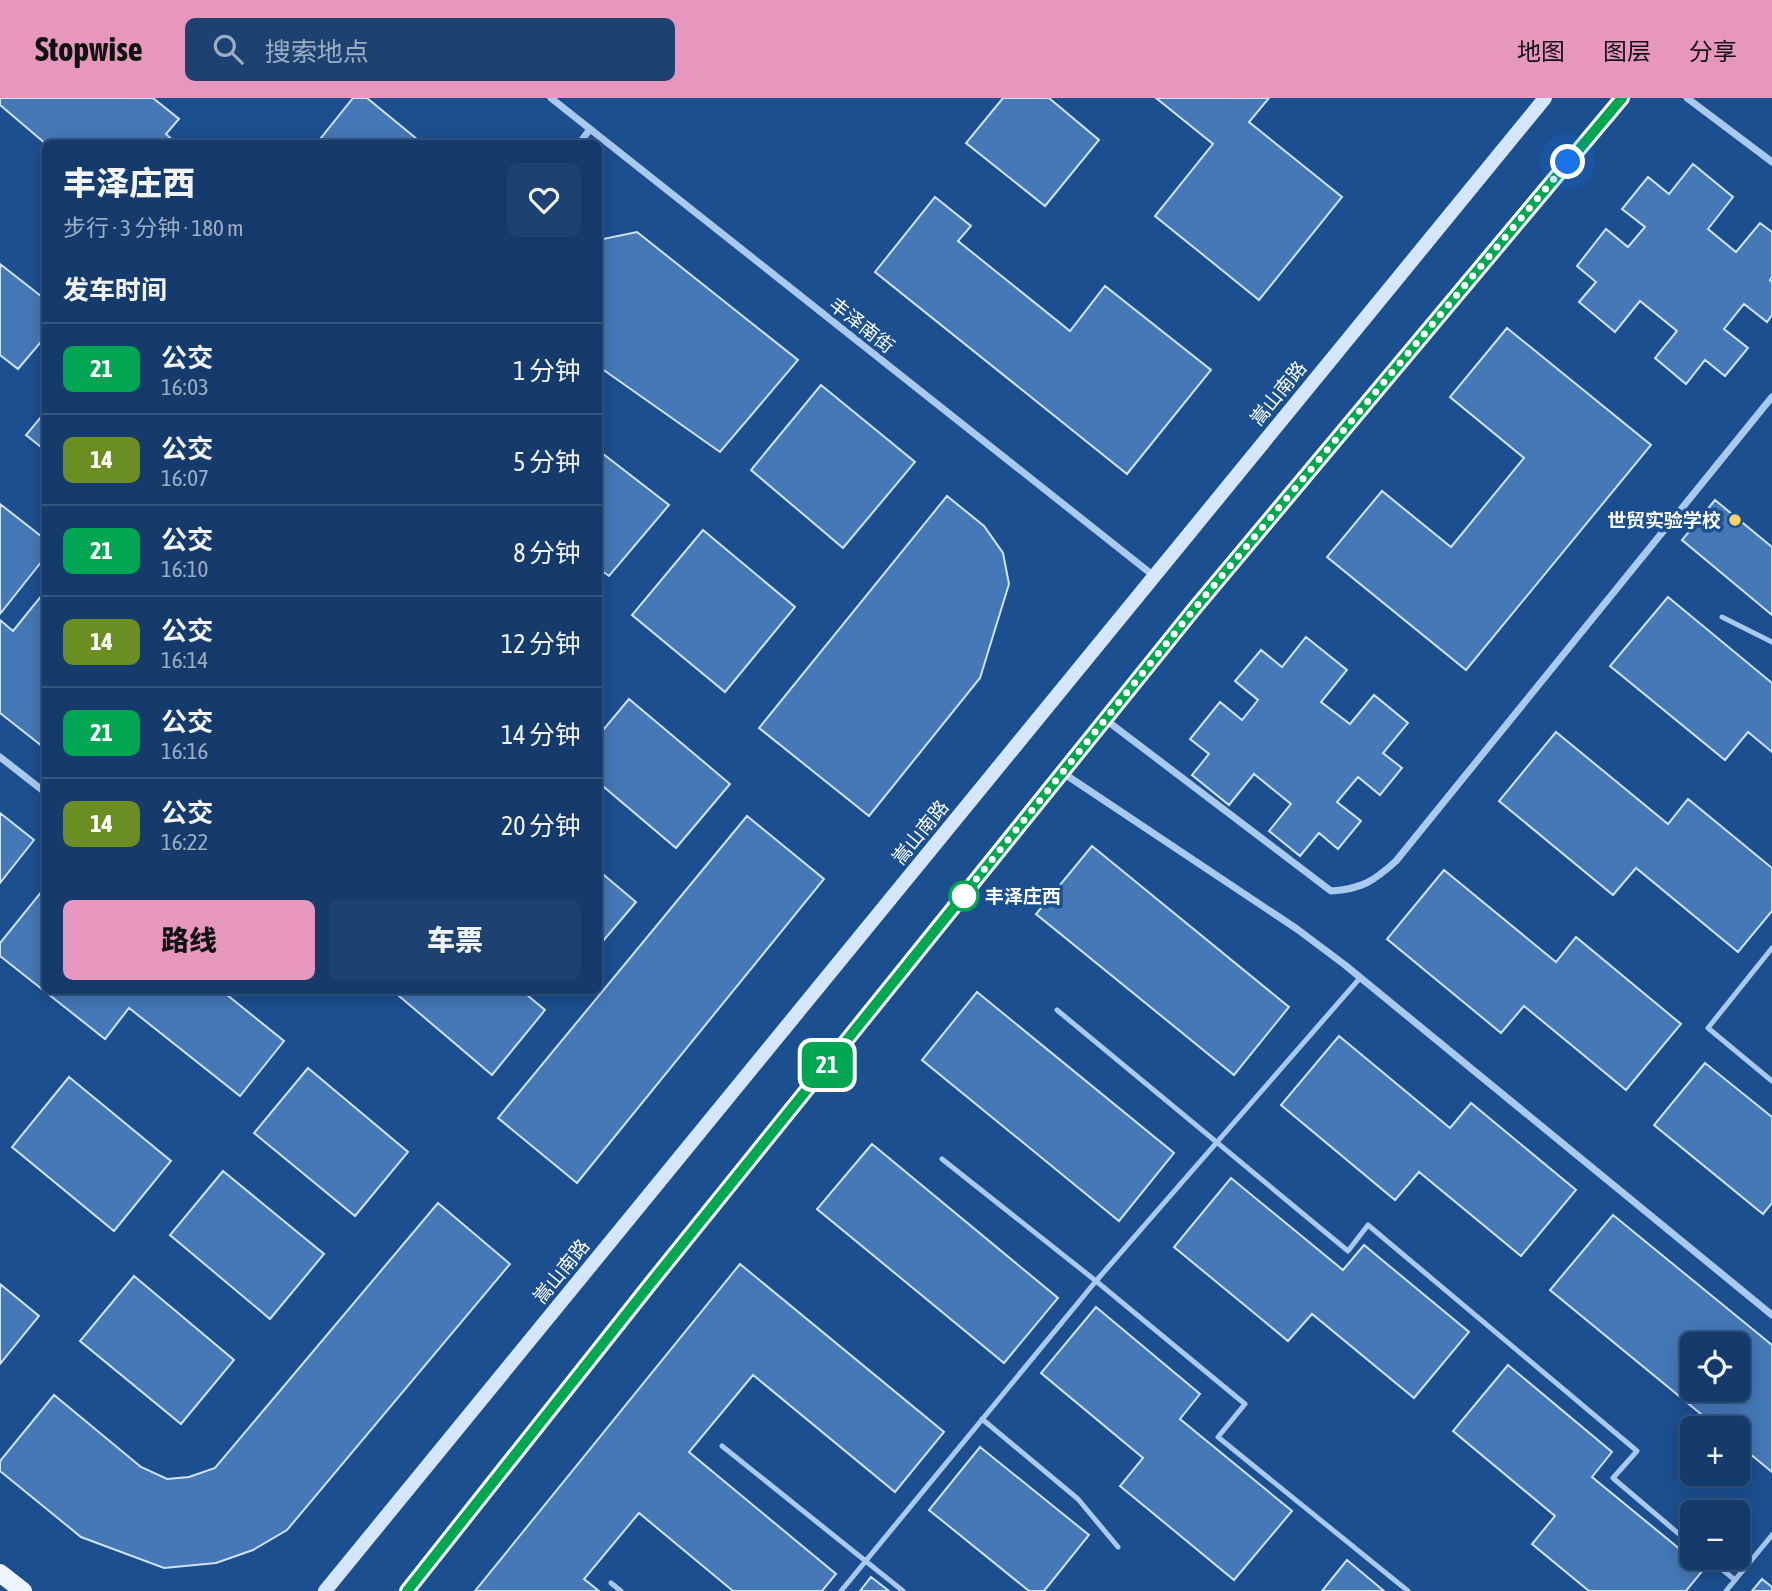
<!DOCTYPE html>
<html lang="zh">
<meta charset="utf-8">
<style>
body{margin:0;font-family:"Asap Condensed","Noto Sans SC",sans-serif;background:#1d4271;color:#f1f3f6;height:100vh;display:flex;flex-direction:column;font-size:26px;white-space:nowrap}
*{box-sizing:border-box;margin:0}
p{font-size:23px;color:#9dadc1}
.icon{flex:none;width:38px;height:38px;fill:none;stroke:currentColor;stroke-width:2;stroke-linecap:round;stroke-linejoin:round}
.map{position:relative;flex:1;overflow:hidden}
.drawer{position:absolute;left:42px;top:42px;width:560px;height:854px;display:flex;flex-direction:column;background:#143b6b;border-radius:10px;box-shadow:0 4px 18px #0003,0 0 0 2px #33557e}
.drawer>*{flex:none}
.badge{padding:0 14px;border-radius:10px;font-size:24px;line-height:46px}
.controls{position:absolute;left:1680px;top:1234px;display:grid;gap:14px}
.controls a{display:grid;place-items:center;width:70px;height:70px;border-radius:10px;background:#143b6b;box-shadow:0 4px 18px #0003,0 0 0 2px #33557e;font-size:35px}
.you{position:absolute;width:35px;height:35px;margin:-18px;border:5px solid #fff;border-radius:50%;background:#1a73e8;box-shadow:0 0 0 10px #1a73e833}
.map>.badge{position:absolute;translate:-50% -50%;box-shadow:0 0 0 4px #fff}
h2{padding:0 21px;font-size:26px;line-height:63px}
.round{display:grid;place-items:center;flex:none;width:74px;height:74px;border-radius:10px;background:#1d4271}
.head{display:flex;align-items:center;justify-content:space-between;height:119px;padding:0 21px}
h1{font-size:33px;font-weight:800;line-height:52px}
.button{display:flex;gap:14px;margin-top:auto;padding:14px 21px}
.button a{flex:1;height:80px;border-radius:10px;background:#e797bd;color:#111;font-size:28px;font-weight:800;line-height:80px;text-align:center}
.button a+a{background:#1d4271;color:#f1f3f6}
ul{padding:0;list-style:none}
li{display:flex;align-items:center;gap:21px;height:91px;padding:0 21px;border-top:2px solid #33557e}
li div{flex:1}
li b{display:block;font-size:26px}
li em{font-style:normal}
li .badge{min-width:77px;font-weight:700;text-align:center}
header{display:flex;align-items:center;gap:42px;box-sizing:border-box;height:98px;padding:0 35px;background:#e797bd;color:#111}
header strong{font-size:33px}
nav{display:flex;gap:38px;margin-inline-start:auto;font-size:24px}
.search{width:490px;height:63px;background:#1d4271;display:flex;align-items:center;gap:18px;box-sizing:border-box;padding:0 24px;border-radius:10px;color:#9dadc1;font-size:26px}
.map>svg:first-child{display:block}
.building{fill:#4478b7;stroke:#cfe3fa;stroke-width:2;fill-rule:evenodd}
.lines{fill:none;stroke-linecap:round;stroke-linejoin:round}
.lane{stroke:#a9c9ee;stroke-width:5}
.street{stroke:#a9c9ee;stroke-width:7}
.secondary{stroke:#d6e6fa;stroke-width:14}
.primary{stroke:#f0f6ff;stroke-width:18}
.line-casing{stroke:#fff;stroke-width:16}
.line{stroke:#00a651;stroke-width:10}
.walk{stroke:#fff;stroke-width:7;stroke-dasharray:0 12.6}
.poi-dot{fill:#ffd166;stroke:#1b4f8f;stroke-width:2.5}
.stop-dot{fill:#fff;stroke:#00a651;stroke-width:3.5}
.labels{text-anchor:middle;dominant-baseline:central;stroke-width:7;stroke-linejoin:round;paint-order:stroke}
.street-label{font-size:19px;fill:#fff;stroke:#1b4f8f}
.poi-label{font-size:19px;font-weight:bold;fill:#fff;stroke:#1b4f8f;text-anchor:end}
.stop-label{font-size:19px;font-weight:bold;fill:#fff;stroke:#1b4f8f;text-anchor:start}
</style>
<header>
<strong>Stopwise</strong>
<div class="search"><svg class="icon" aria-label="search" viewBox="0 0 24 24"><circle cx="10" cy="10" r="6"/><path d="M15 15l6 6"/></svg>搜索地点</div>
<nav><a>地图</a><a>图层</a><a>分享</a></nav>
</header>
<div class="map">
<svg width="1772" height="1493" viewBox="0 0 1772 1493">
<rect width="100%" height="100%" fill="#1b4f8f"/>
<path class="building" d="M0,0H153L179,21L166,36L177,46H46L0,7Z
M353,0H367L423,46H327L321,40Z
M1003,0H1049L1099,42L1045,108L966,45Z
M1156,0H1269L1249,24L1342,99L1259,202L1155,118L1213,46Z
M1693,66L1733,99L1708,131L1736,154L1760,125L1772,134V179L1770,182L1772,184V217L1767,224L1744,206L1724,231L1748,250L1725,278L1705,262L1686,286L1655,260L1677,233L1640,203L1615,234L1579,204L1596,184L1577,168L1606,131L1628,149L1645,129L1622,111L1648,79L1669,96Z
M935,99L971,128L958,143L1070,233L1105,188L1211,272L1127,376L875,174Z
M637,134L798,262L720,354L598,268V142Z
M0,166L46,202V238L18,271L0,257Z
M1507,230L1651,347L1466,572L1327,459L1382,393L1451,449L1524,360L1450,299Z
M821,287L915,364L843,450L751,372Z
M46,313V353L26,337Z
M598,352L669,407L609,478L598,470Z
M947,398L984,428L1003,455L1009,486L980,580L869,718L759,630Z
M1715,402L1772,449V517L1682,442Z
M0,406L46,442V458L0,516Z
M703,432L795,509L725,594L632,517Z
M46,492V643L42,648L0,615V522L13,533Z
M1668,499L1772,585V654L1748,634L1725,662L1610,568Z
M1306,539L1347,572L1321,604L1350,626L1374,597L1408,625L1383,655L1402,670L1380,697L1358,679L1337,704L1361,723L1338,751L1319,735L1300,758L1269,733L1291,706L1254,676L1229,707L1192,677L1209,656L1190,641L1220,604L1242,622L1258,602L1235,583L1261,552L1282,569Z
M629,601L730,686L676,750L598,684V638Z
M1556,634L1668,726L1688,701L1772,770V813L1738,854L1636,770L1613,797L1499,703Z
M0,715L34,742L0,785Z
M747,718L824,781L577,1085L498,1020Z
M1092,748L1289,909L1234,977L1036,816Z
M598,772L636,804L598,849Z
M1444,772L1556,864L1576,839L1681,926L1626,992L1524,908L1501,935L1387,841Z
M46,788V892H221L284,943L240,998L129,910L105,941L0,858V845Z
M392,892H521L545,912L492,977Z
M977,894L1174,1055L1119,1123L922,962Z
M1339,938L1450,1030L1471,1005L1576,1092L1521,1158L1419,1074L1395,1102L1281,1007Z
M1705,965L1772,1019V1105L1763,1116L1654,1027Z
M308,970L408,1054L355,1118L254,1035Z
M69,979L171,1063L114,1133L12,1049Z
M872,1046L1058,1200L1004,1265L817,1111Z
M223,1073L324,1156L270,1221L170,1137Z
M1231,1080L1343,1172L1364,1147L1469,1234L1414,1300L1312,1216L1288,1243L1174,1149Z
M438,1105L510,1166L287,1432L253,1452L216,1465L164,1470L81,1439L0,1373V1363L54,1297L141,1369L167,1381L189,1379L215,1370Z
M1613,1117L1772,1247V1374L1738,1346V1330H1718L1550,1192ZM1692,1246H1738V1292H1692Z
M740,1166L944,1334L895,1394L753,1277L689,1354L836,1476L822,1493H733L639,1415L584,1481L599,1493H475Z
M134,1178L234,1262L181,1326L80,1243Z
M0,1186L39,1218L0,1266Z
M1096,1209L1200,1296L1180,1321L1292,1413L1234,1482L1120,1388L1143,1360L1041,1275Z
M1508,1267L1612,1354L1592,1379L1704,1471L1686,1493H1589L1532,1446L1555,1418L1453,1333Z
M980,1349L1089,1437L1044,1493H1029L929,1412Z
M1347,1462L1384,1493H1322Z
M871,1479L889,1493H860Z
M1762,1481L1772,1489V1493H1752Z"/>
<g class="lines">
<path class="lane" d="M1722,519L1772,544
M1772,850L1708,930L1772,983
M1057,912L1348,1153L1368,1127L1637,1353L1613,1380L1692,1447
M942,1061L1096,1183L1245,1306L1218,1339L1408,1493
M982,1321L1078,1401L1118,1449
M722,1348L903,1493
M1708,1460L1735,1482
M611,1485L621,1493
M841,1493L1096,1183L1360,880
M1726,1493L1772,1437"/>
<path class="street" d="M551,0L1154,478
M1687,0L1772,64
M579,46L590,31
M1106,622L1331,793C1362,791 1374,783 1396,763L1772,299
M0,659L46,695
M1063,675L1297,831L1345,867L1772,1217"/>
<path class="secondary" d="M325,1493L1545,0
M407,1493L651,1185L1195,510L1621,0"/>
<path class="primary" d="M0,1475L23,1493"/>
</g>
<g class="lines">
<defs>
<path id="line" d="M407,1493L651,1185L1195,510L1622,0"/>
</defs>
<use href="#line" class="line-casing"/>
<use href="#line" class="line"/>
<path class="walk" d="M964,798L962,799L1195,510L1568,64"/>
</g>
<circle class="poi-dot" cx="1735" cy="422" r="7"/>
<circle class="stop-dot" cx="964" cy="798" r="14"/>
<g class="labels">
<g class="street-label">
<text transform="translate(862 227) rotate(38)">丰泽南街</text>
<text transform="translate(1278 295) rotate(-51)">嵩山南路</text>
<text transform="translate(920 734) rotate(-51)">嵩山南路</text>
<text transform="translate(561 1173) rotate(-51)">嵩山南路</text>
</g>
<g class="poi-label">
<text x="1721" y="422">世贸实验学校</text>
</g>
<g class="stop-label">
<text x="985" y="798">丰泽庄西</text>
</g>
</g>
</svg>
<div class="controls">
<a><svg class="icon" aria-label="locate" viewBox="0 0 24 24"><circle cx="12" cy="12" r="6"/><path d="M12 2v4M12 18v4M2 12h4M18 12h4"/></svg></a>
<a>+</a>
<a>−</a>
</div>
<div class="you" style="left:1568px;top:64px"></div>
<b class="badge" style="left:827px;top:967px;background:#00a651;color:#fff">21</b>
<section class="drawer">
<div class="head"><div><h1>丰泽庄西</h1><p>步行 · 3 分钟 · 180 m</p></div><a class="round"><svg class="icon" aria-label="heart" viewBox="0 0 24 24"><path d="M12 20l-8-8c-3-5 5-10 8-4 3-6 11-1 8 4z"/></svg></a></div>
<h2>发车时间</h2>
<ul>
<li><span class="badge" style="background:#00a651;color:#fff">21</span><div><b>公交</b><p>16:03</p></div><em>1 分钟</em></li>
<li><span class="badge" style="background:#6b8e23;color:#fff">14</span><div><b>公交</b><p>16:07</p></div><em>5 分钟</em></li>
<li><span class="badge" style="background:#00a651;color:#fff">21</span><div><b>公交</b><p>16:10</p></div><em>8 分钟</em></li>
<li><span class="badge" style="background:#6b8e23;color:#fff">14</span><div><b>公交</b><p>16:14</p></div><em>12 分钟</em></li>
<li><span class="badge" style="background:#00a651;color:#fff">21</span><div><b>公交</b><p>16:16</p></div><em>14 分钟</em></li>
<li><span class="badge" style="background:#6b8e23;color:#fff">14</span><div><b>公交</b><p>16:22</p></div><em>20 分钟</em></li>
</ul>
<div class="button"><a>路线</a><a>车票</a></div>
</section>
</div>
